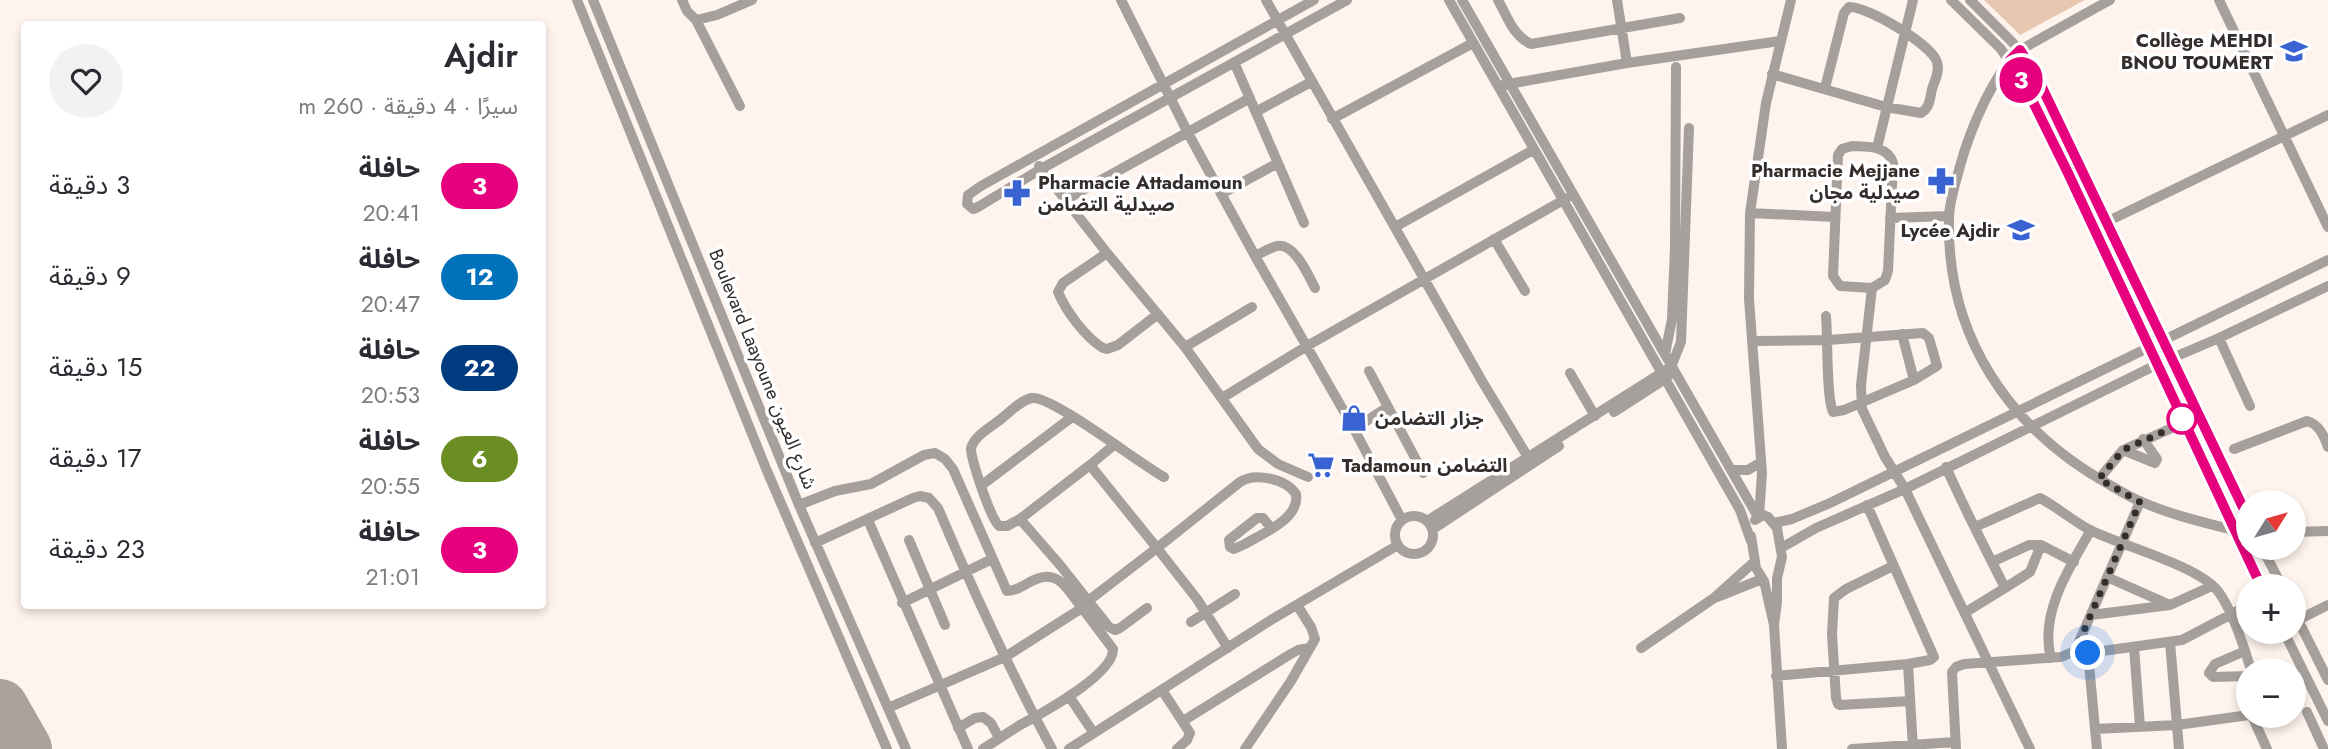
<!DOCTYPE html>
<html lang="ar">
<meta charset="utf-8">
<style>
body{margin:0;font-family:Jost,"Noto Sans Arabic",sans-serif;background:#f2f2f3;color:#2b2b33;direction:rtl;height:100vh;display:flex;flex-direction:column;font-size:26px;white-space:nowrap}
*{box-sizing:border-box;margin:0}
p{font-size:23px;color:#7c7c81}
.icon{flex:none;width:38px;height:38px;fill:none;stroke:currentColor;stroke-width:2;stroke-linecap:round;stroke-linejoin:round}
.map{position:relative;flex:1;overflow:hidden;direction:ltr}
.side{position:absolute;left:21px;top:21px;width:525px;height:588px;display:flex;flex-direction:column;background:#fff;border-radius:7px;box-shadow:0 4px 10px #0003;direction:rtl}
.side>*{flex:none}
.badge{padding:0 14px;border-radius:23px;font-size:24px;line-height:46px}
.needle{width:46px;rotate:53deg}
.buttons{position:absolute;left:2236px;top:490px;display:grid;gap:14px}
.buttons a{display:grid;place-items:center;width:70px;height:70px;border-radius:50%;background:#fff;box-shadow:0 4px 10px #0003;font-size:35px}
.you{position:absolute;width:35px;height:35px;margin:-18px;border:5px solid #fff;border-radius:50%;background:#1a73e8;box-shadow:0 0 0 10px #1a73e833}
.map>.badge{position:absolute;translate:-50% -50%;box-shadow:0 0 0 4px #fff}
.round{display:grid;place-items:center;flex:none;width:74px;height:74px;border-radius:37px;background:#f2f2f3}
.head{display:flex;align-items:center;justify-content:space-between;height:119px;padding:0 28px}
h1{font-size:33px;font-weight:600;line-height:52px}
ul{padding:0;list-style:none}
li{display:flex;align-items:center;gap:21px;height:91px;padding:0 28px}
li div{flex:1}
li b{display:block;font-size:26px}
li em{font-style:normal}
li .badge{min-width:77px;font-weight:700;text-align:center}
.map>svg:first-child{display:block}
.green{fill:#e8c7b1}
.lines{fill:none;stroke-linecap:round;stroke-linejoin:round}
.runway{stroke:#aba29d;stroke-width:56}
.minor{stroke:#a6a09c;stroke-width:10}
.line-casing{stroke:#fff;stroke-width:16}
.line{stroke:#e6007e;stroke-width:10}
.walk{stroke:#332e2b;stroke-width:7;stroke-dasharray:0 12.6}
.stop-dot{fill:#fff;stroke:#e6007e;stroke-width:3.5}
.labels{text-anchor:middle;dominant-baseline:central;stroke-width:7;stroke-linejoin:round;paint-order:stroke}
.poi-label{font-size:19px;font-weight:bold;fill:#332e2b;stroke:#fff;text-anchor:end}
.street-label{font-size:19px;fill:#332e2b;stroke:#fff}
</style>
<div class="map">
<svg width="2328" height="749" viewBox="0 0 2328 749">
<rect width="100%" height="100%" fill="#fff4ed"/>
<path class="green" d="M1984,0H2085L2020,35Z"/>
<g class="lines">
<path class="runway" d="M0,707L24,749"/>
<path class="minor" d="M577,0L767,471L887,749
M593,0L799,505L906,749
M682,0L687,11L696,20L717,15L752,0
M1121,0L1188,133L1255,256L1354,429L1402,520
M1266,0L1482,381L1532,464
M1314,0L981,186L968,195L967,204L973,209L978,207L1041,169L1347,0
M1449,0L1740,510L1751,541
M1462,0L1758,517
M1498,0C1507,16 1513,36 1531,44L1680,18
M1617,0L1627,63
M1951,0L2001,49L2026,87L2094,227L2156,365L2261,586
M1970,0L2020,50L2038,79L2249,520
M2110,0L2020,50C1992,76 1970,130 1960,166C1956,182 1949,202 1949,218C1946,336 2009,429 2110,485C2120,491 2131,498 2142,502C2172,515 2202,522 2233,530
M2219,0L2328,227
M696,20L740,106
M1234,62L1304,223
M1772,74L1886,107L1921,113C1930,108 1930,98 1932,89C1935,80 1940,71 1937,62C1931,44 1867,6 1849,7L1844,13L1825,88
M1503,85L1627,63L1780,41
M1261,109L1311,82
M1332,119L1473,43
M1852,146C1868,147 1887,145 1893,163L1888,271L1885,280L1872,288L1840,286L1833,276L1838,155L1842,149Z
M1877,148L1913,0
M1039,166L1107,253L1185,347L1258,449L1278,464L1308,477
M1221,194L1278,163
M1065,200L1250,98
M1750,213L1835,217
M1890,218L1949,216
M2100,225L2328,115
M1395,227L1533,150
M1494,239L1525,291
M1107,253L1063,283L1058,292C1066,311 1085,337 1103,348L1107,349L1118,345L1158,314
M1255,256C1262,253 1269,248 1277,246C1295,243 1308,275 1315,288
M1872,288L1861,385L1862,409L1885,457L1905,489L2030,749
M1902,334L1914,380
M2219,338L2250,406
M1752,341L1828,340L1923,333L1929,338L1937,366L1914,380L1844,410L1833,412C1826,397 1828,337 1826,316
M1185,347L1252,307
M1665,354L1672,319L1675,248L1676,67
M1369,371L1423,473
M1570,373L1595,416
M1222,398L1307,346L1567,198
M1614,412L1668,377
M1354,429L1388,407
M1114,445L1090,465L1157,548L1240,482C1255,472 1286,479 1296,494C1300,519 1263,533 1245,544L1234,549L1230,547L1229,540L1257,518H1263L1271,528
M2234,449L2307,421C2319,424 2324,436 2328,447
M2123,450L2155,463L2157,459L2143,439
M1946,467C1964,508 1985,548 2005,588L2030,572L2041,545H2029L1992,562
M1732,470H1748L1761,462
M2099,479L2123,450L2183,423
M982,485L1072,417
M799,505L835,491L871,484L924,455L935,453L945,459L953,469L1007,591C1015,591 1021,587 1028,583C1057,566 1065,586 1082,608
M1395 535a19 19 0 1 1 38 0a19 19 0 1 1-38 0Z
M1759,516L1762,473L1749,299L1750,213L1766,103L1791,0
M1020,519L1090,465
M868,520L968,749
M1755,520L1763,515L1768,517L1777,528L1782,557L1777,578V602L1774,625L1782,749
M1427,521L1671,367L1681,342L1689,128
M1774,523L1792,519L1830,503L2328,260
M1975,527L2040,498C2057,507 2073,521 2090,530C2122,546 2196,565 2217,590C2231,607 2245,649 2251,670
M1433,529L1559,446
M2294,532L2328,531
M1751,536L1756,568L1764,581L1774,625
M909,540L945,625
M815,543L913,498L920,496L929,498L938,508C968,579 1000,649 1035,717C1054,706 1114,672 1113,649L1082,608L1005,657L888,708
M2041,545L2074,562
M1781,548L1816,528L1905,489L2156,365L2219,338L2328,286
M2262,548L2282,586
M1893,566L1846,589L1834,598L1832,634L1836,698L1838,704L1840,705L1910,701
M2107,577L2170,605
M1717,597L1762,579
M1088,601L1157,548L1197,599L1228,648
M902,603L992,559
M1147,608L1120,628L1115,630L1109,627L1060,565L1020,519L1007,526H999C990,517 971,460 971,448C975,435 991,427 1001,419C1010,412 1021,400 1032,398C1051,395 1140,464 1164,477
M1966,612L2005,588
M2294,612L2328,680
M2091,615L2170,605L2212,586
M2298,620L2328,605
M1191,622L1235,594
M2284,632L2328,721
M2170,642L2179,749
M2134,647L2140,727
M1641,648L1714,598L1754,562
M2075,651L2140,502
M2245,651L2215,664L2209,673L2213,677L2249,676
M2088,653L2182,640L2249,605
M2051,658C2039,614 2069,568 2091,530
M1908,664L1913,748
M1776,676L1908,664L1930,660L1934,657L1867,505
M1162,690L1190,733L1187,740L1177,749
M1069,696L1093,732
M2307,712L2324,749
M2252,716L2267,749
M1183,721L1289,655L1298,650L1310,648
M958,728L975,718L983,717L991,723L999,738
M983,749L1020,725L1035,717L1052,749
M1069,749L1271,620L1398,545
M1245,749L1291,681L1315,639L1311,627L1297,605
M1852,749L1955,742
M1956,749L1952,672L1956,667L1964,664L2061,657L2075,651L2088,653L2095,729
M2097,749L2095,729L2177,725L2249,715"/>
</g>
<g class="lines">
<defs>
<path id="line" d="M2249,520L2038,79L2020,50L2010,60L2033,102L2068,173L2261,586"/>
</defs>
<use href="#line" class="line-casing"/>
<use href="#line" class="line"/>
<path class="walk" d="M2088,653L2075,651L2140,502L2099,479L2123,450L2183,423L2182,419"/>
</g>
<defs>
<symbol id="school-bare" viewBox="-9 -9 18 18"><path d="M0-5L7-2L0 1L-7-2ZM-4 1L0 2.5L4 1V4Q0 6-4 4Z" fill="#3962d3" stroke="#fff" stroke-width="2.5" paint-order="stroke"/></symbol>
<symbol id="pharmacy-bare" viewBox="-9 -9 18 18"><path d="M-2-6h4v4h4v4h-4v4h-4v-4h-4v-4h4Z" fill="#3962d3" stroke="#fff" stroke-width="2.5" paint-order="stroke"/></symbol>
<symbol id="shop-bare" viewBox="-9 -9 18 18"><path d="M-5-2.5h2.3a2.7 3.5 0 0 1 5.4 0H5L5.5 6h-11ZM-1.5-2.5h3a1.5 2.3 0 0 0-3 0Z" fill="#3962d3" stroke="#fff" stroke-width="2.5" paint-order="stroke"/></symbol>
<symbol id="supermarket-bare" viewBox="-9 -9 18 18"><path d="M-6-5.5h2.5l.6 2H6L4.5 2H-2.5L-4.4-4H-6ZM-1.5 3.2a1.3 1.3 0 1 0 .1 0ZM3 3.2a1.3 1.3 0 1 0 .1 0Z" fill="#3962d3" stroke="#fff" stroke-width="2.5" paint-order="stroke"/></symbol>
</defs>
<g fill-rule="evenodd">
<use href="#school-bare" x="2275" y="32" width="38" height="38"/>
<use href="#pharmacy-bare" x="1922" y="162" width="38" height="38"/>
<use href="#pharmacy-bare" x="998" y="174" width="38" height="38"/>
<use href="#school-bare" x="2002" y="211" width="38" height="38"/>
<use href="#shop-bare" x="1335" y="399" width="38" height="38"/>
<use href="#supermarket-bare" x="1302" y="446" width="38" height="38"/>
</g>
<circle class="stop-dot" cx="2182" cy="419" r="14"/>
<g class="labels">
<g class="poi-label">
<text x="2273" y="40">Collège MEHDI<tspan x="2273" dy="22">BNOU TOUMERT</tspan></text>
<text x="1920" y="170">Pharmacie Mejjane<tspan x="1920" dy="22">صيدلية مجان</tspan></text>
<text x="1038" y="182" text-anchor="start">Pharmacie Attadamoun<tspan x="1038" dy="22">صيدلية التضامن</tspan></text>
<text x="2000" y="230">Lycée Ajdir</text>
<text x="1375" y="418" text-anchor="start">جزار التضامن</text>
<text x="1342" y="465" text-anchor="start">Tadamoun التضامن</text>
</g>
<g class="street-label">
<text transform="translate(763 369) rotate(68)">Boulevard Laayoune شارع العيون</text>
</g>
</g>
</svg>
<div class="buttons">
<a><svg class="needle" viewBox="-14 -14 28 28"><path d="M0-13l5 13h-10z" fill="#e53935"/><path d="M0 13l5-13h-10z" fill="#7c7c81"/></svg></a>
<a>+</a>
<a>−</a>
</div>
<div class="you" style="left:2088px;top:653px"></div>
<b class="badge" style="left:2021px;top:80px;background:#e6007e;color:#fff">3</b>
<section class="side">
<div class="head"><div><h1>Ajdir</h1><p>سيرًا · 4 دقيقة · 260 m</p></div><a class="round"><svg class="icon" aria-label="heart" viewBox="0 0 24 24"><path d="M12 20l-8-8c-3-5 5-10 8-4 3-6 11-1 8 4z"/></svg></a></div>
<ul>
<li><span class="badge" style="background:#e6007e;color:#fff">3</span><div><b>حافلة</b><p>20:41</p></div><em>3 دقيقة</em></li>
<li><span class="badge" style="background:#0072bc;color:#fff">12</span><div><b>حافلة</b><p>20:47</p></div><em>9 دقيقة</em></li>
<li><span class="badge" style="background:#003b80;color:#fff">22</span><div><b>حافلة</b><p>20:53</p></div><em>15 دقيقة</em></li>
<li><span class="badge" style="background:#6b8e23;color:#fff">6</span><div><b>حافلة</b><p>20:55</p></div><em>17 دقيقة</em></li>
<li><span class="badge" style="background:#e6007e;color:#fff">3</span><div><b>حافلة</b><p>21:01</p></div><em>23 دقيقة</em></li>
</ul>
</section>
</div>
